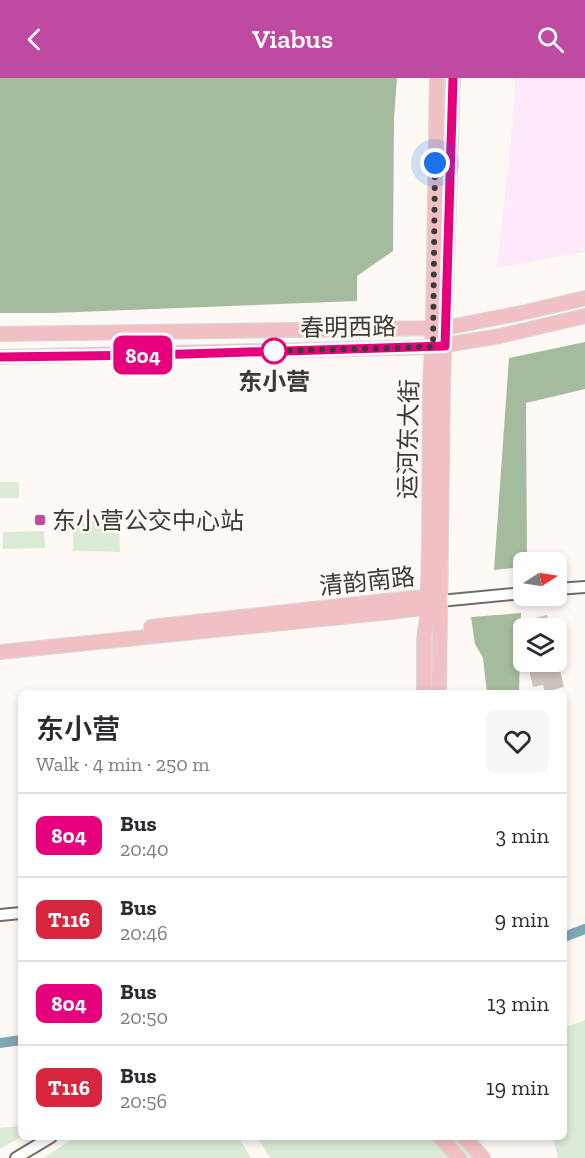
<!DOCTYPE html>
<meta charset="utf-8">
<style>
body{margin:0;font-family:"Zilla Slab","Noto Sans SC",serif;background:#f7f7f7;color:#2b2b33;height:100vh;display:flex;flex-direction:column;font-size:22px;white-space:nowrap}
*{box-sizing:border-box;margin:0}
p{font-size:20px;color:#7c7c81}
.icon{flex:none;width:33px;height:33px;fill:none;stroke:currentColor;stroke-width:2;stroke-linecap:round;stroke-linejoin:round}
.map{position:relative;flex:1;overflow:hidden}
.drawer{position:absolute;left:18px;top:612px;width:549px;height:450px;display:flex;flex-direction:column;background:#fff;border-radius:9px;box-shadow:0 3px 9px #0003}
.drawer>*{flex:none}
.badge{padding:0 12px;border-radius:9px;font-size:21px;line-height:39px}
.needle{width:39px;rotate:78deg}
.tools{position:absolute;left:513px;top:474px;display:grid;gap:12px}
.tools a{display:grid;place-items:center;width:54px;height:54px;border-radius:9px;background:#fff;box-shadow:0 3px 9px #0003;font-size:30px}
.you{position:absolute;width:30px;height:30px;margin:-15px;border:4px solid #fff;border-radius:50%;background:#1a73e8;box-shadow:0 0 0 9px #1a73e833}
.map>.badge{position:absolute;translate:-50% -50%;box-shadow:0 0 0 3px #fff}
.round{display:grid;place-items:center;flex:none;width:63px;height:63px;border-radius:9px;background:#f7f7f7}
.head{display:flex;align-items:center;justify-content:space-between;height:102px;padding:0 18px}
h1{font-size:28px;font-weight:600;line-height:45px}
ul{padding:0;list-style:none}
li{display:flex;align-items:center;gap:18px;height:84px;padding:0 18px;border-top:2px solid #e1e1e2}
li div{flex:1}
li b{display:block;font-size:22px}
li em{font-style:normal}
li .badge{min-width:66px;font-weight:700;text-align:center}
header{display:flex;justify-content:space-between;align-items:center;height:78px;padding:0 18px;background:#be4aa2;color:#fff;font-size:27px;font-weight:600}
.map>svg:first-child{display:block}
.education{fill:#fde9fa}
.green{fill:#dbebd5}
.forest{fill:#a5bb9d}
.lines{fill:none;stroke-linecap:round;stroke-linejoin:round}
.canal{stroke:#7fa6b6;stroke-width:10}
.building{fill:#ccc4bd}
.minor-casing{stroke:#746d66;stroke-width:14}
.major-casing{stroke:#d8d8d7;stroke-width:16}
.minor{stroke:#fff;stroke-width:10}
.major{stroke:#f1c0c5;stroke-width:14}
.line-casing{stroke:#fff;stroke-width:14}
.line{stroke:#e6007e;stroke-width:9}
.walk{stroke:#3d3a37;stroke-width:6;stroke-dasharray:0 10.8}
.stop-dot{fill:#fff;stroke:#e6007e;stroke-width:3}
.poi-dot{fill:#be4aa2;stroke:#fef9f5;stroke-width:2}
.labels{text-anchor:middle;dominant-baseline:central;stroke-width:5;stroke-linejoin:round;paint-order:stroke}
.street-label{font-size:24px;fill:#3d3a37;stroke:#fef9f5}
.stop-label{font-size:24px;font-weight:bold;fill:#3d3a37;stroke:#fef9f5}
.poi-label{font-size:24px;fill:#3d3a37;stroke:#fef9f5;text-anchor:start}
</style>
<header><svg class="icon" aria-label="back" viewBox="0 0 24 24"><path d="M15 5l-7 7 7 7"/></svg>Viabus<svg class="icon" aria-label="search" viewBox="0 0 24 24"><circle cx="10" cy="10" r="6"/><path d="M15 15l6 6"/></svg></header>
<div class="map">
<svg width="585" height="1080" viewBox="0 0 585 1080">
<rect width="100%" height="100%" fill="#fef9f5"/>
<path class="education" d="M515,0H585V174L497,190L514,33Z"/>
<path class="green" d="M0,404H19V420H0Z
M119,442L120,474L73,473V444Z
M44,453L45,470L3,471V454Z
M585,942V1080H558L553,1059H564V950Z
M21,1048V1059L0,1071V1050Z
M75,1059H238L251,1080H44Z
M257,1059H470L476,1080H270Z"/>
<path class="forest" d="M0,0H397L394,40L393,173L357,198V223L52,235H0Z
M585,264V311L526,325L527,484H524L523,489L494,492L509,280Z
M521,535L519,615H487L483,580L475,566L471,539Z"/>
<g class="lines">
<path class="canal" d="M564,859L585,851
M0,965L21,962"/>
</g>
<path class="building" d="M547,537L550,550H534L531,541Z
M539,584H558L564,609L545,614L543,607L533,609L528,587Z"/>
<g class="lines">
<defs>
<path id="minor" d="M556,511L585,509
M440,523L524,515
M0,837L21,835
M16,1080L51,1059"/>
<path id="major" d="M0,256L445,250L526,234L585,220
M0,279L433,269L500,258L585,238
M151,549L412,520L428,519L436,521
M0,574L391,534L428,529L436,525
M424,615V562L427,539L429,471L430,308L433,250L437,0
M439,615L443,307L453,0
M440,1059L459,1080
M464,1059L483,1080"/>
</defs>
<use href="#minor" class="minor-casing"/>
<use href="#major" class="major-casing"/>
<use href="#minor" class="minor"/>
<use href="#major" class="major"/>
</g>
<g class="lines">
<defs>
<path id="line" d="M0,279L153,277L445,268L453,0"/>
</defs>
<use href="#line" class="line-casing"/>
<use href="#line" class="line"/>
<path class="walk" d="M274,273H271L433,269L435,85"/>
</g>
<circle class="stop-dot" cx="274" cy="273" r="12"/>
<rect class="poi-dot" x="34" y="436" width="12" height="12" rx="3"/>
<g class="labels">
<g class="street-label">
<text transform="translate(348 249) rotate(-1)">春明西路</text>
<text transform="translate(408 361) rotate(-89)">运河东大街</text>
<text transform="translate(367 503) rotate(-6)">清韵南路</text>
</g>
<g class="stop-label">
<text x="274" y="303">东小营</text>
</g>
<g class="poi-label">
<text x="52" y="442">东小营公交中心站</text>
</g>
</g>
</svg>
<div class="tools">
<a><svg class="needle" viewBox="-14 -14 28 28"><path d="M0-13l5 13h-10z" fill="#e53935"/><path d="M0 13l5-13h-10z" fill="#7c7c81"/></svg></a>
<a><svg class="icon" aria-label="layers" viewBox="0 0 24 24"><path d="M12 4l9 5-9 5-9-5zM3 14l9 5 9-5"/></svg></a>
</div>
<div class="you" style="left:435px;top:85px"></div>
<b class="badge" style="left:143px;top:277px;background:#e6007e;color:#fff">804</b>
<section class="drawer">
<div class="head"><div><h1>东小营</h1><p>Walk · 4 min · 250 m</p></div><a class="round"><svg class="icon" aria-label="heart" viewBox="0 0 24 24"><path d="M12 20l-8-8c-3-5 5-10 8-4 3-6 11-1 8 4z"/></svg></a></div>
<ul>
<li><span class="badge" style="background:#e6007e;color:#fff">804</span><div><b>Bus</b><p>20:40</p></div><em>3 min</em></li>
<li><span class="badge" style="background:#d7263d;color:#fff">T116</span><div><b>Bus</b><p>20:46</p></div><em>9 min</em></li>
<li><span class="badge" style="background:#e6007e;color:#fff">804</span><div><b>Bus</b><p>20:50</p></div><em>13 min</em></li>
<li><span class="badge" style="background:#d7263d;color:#fff">T116</span><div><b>Bus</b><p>20:56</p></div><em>19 min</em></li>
</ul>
</section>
</div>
